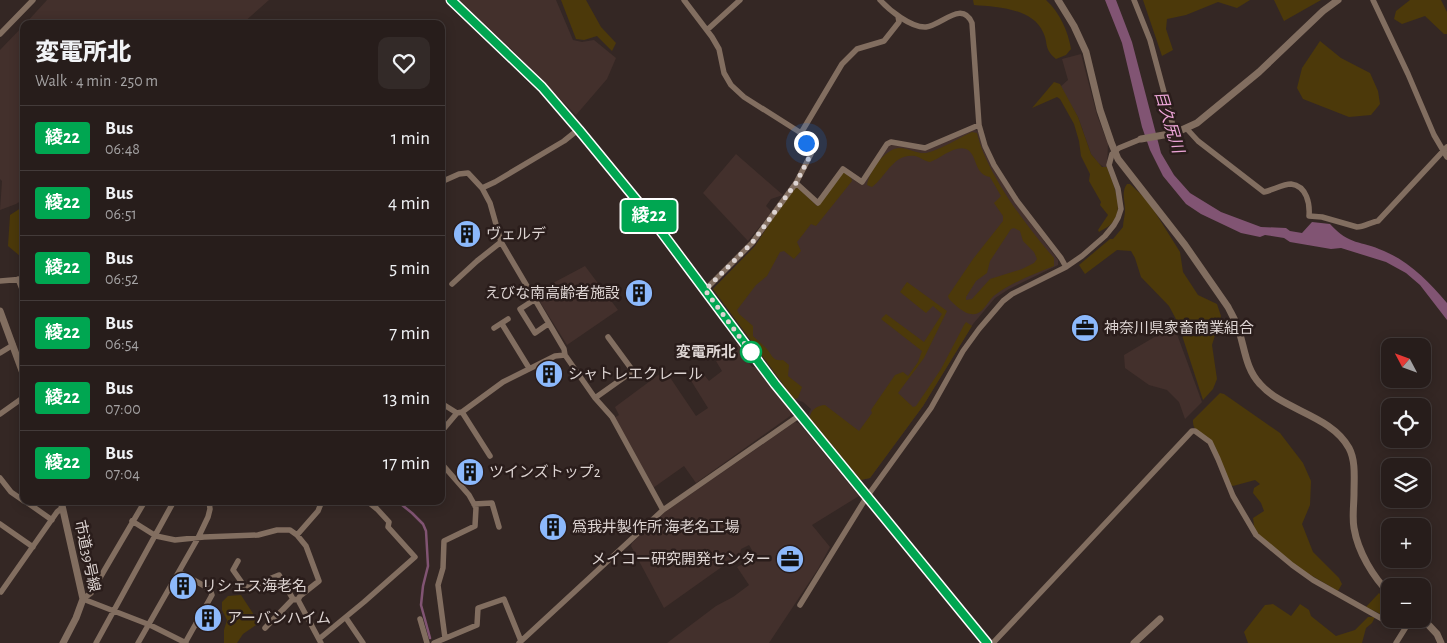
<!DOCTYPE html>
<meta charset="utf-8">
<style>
body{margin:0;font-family:"Alegreya Sans","Noto Sans JP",sans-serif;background:#332a28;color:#f1f3f6;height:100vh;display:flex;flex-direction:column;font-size:19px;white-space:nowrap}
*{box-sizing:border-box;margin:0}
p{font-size:16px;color:#a4a2a3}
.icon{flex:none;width:28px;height:28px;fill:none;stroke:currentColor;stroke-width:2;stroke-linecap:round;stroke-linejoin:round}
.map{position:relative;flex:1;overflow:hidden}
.panel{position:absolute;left:20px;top:20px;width:425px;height:485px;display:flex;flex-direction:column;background:#271d1b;border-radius:10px;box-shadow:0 2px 12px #0003,0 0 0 1px #433b3a}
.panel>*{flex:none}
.badge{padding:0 10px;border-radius:4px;font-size:18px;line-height:32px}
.needle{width:32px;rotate:311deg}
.fabs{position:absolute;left:1381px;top:338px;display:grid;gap:10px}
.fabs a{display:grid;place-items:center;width:50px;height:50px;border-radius:10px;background:#271d1b;box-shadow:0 2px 12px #0003,0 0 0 1px #433b3a;font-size:25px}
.you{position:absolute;width:25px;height:25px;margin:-12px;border:4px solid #fff;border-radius:50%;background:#1a73e8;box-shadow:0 0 0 8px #1a73e833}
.map>.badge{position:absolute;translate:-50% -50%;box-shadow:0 0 0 2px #fff}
.round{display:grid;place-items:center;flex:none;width:52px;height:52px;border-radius:10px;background:#332a28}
.overview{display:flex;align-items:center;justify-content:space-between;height:85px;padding:0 15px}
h1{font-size:24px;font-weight:800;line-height:38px}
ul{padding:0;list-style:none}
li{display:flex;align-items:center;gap:15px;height:65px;padding:0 15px;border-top:1px solid #433b3a}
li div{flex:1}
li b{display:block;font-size:19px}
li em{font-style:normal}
li .badge{min-width:55px;font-weight:700;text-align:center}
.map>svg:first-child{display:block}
.built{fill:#43302c}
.green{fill:#4c390a;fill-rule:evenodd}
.water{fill:#815473}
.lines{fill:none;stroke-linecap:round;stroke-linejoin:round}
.stream{stroke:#815473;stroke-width:2.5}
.minor{stroke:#826e60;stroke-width:5.5}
.tertiary{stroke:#826e60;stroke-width:7}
.secondary{stroke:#b4947d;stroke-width:8}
.line-casing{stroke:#fff;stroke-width:11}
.line{stroke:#00a651;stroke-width:8}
.walk{stroke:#ddd4d2;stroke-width:5;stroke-dasharray:0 9}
.stop-dot{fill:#fff;stroke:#00a651;stroke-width:2.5}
.labels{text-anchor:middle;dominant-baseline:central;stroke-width:5;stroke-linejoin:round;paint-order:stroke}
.poi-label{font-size:15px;fill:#ddd4d2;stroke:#2a1d1b;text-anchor:start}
.stop-label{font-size:15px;font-weight:bold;fill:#ddd4d2;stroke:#2a1d1b;text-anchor:end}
.street-label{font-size:15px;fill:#ddd4d2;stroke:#2a1d1b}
.water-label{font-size:16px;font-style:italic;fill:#eca5d7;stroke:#2a1d1b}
</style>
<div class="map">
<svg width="1447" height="643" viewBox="0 0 1447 643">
<rect width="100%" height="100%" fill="#342724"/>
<path class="built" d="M47,0H269L242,24H25Z
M459,0H556L573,40L582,42L594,40L616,58L607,79L576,115L509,47Z
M24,25V199L16,204L0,210L2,181L0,179V50Z
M1081,54L1097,115L1108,144L1107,167L1105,168L1098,163L1091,154L1078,117L1060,87L1068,80L1062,59Z
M972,129L978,131L1018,206L1058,260V265L1009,289L995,298L973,324L923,406L870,478L861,480L808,415L811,409L803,402L794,399L713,289L755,246L793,188H798L817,206L842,173H845L861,185L889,146L894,144L925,150Z
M736,154L783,195L771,199L766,206L770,210V214L748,241L703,193Z
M585,266L618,310L567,345L535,294L536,292Z
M1171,318L1202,402L1185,419L1179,402L1167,390L1149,385L1125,368L1124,355L1163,332Z
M738,344L746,354L745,357L752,367H756L791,412L790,416L696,483L684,466L653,488L652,484L648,479L614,418L619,415L615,407L665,370L696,416L708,408L690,379L701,371L709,381L722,371L716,361Z
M795,422L799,423L859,496L812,525L830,547L818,569L769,643H667L716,606L733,597L749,585L737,567L756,557L749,545L741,549L740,554L664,608L631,546L632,543L665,512Z"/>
<path class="green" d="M561,0H586L601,27L616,43L612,51L597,36L584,40L576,39Z
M973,0H1046C1060,13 1068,31 1071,49L1066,55L1056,59C1043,48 1049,44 1043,32C1032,8 997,7 974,5Z
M1143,0H1250L1237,8L1218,2L1186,15L1167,19L1166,29L1173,50L1162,56Z
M1274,0H1321L1284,21Z
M1410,0H1441L1447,12V34H1444L1425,16L1402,24L1394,19L1396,11Z
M1320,41L1341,58L1370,73L1378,91L1380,104L1371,115L1349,117L1303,99L1297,88L1302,68Z
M1054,82L1060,84L1078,117L1091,154L1102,167H1107C1112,182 1125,208 1113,222C1110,226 1104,229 1099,232L1098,230L1108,215L1100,205L1101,202L1089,181L1090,174L1081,156L1079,141L1074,124L1060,99L1057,97L1032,108Z
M972,132L977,133C986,173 1027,227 1054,258V266C1034,274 1013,282 995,295C988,300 984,313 975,314C966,316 955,305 949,299L948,296L973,259L1003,221V216L994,203L1001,196L990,177C973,174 978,154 966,149C954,145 940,159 930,162C924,161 920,157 915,156C893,153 886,177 872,187L867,185C869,172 884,149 899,148C908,148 917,154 926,153C938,151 961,137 972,132ZM1014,228L1020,231L1023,241L1034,252L1037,259L1034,263L1022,269L990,279L972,299L966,300V297L976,281L987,273L990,261L1011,229Z
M842,173H845L851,178L852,181L816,226L811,224L797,242L801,251L794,259L784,251L780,252L767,276L756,285L737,310L739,314L753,326V336C757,340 762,344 766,348C772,354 772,362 783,360L789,365L788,376L802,387L798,398L794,399L713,289L755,246L793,188H798L817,206Z
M1127,184H1130L1148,201L1180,252L1183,272L1198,295L1217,304L1221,316L1212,345L1217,379L1213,389L1203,400L1178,323L1169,306L1141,277L1135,258L1131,251L1117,250L1085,274L1079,265L1110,239H1113L1123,227C1123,221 1125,216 1125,210C1125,201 1121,192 1127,184Z
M24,206V254L20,256L8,246L10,215Z
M907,282L947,311L924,358L898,393L913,407L916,406L941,369L964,325L966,322L972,326L923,406L870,478L861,480L810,418C810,410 818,405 825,405L859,431L872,413L871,410L895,375L903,372L908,376L918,362L922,351L881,319L886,314L924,342L942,314L933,306L926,313L900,292Z
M1220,393L1224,394L1280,433L1303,463L1311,481L1310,505L1302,524L1313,552L1339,578L1342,584L1338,591L1278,556L1255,533L1253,518L1264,511L1261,503L1253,493L1254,488L1260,484L1255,480L1233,486L1227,483C1222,471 1216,451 1209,442C1202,435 1192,431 1193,420Z
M1379,593L1390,604V619H1411L1405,624L1399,623L1366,607Z
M241,595L254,615L256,625L243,634L237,643H224V630L227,620L222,610V602L228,596Z
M1273,604L1291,616L1300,604L1309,610L1311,616L1336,636L1355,630L1368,617H1375L1372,623L1366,628L1362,643H1248L1244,632L1265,605Z"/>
<path class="water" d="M1105,0H1116L1132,42L1161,153L1174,175L1190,193L1221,212L1261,227L1286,228L1290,231L1302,233L1312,222L1330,224C1350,246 1360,240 1384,251C1410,262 1429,282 1447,303V320L1420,285L1406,273L1386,262L1341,248L1331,249L1290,242L1284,238L1265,235L1260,237L1241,233L1201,214L1186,204L1163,176L1150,150L1142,127L1122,43Z"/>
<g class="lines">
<path class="stream" d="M397,501L412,513L423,524L426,531L428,566L423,586L421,605L430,638"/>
<path class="minor" d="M684,0L712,37L719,49L724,73L731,85L744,97L801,133L811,154L796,183L752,243L705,290
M880,0C889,10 911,28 926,27C942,25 962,0 972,23L979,125L985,146L994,165L1017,201L1061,258L1066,267
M1134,0L1150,40L1175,133
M1373,0L1408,74L1434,135L1447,157
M707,30L740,0
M0,34L33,0
M1187,129L1198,141L1264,192C1273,190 1283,184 1291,184C1307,186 1310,204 1309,216L1322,217L1357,227C1364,227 1371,222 1378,221L1447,147
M801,133L842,64L857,49L884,41L899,22L898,16
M441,182L459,174L468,173L482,188L490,203L501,242L564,349L565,355L595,398L612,417L663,510
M796,183L818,203L843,169L862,182L887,144L891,142L925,148L979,125
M482,188L495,182L564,141L579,129
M18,279L24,294
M0,281L24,279
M452,284L477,261L501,242
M534,300L520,309L535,333L548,324
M502,324L529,368
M494,328L508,319
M0,353L13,345
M595,398L633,371L608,337
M441,403L457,413
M462,412L490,456
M0,414L24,397
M441,432L457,413L462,412L503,382L555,356L565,355
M441,463L469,495L474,504L476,508L475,526L444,541L443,568L438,585L445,638
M0,478L11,492L24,501
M25,501L52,520
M145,501L91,593L83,599L150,625L186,643
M474,504L492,503L499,527
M132,521L156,536L175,540L204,537L258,535L277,530H290L297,535L306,546L319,581L300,596L298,600
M0,524L33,547
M297,535L318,511L322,501
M238,561L233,570L245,587H250L279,575L293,599L298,600L321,643
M179,572L210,589L212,595L185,643
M1,592L57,512L62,508
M800,605L866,498L931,408L963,351L979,329L1003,301L1012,294L1066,267L1082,256L1105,236L1114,225L1118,218L1121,209L1118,189L1109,165L1112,154L1119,148L1141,139
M346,618L363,643
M420,619L427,643
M265,628L293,599
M319,639L364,602L415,557L388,527L389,522L377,509L367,501
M96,643L174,501
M138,643L198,538L208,517L210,509L209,501
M434,643L477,625L478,608L504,599L521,641
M519,643L663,510L800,415
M993,643L1192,431H1195L1210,442L1218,459L1233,496L1256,535L1292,565L1313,580L1393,625L1406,627L1417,619
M1396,643L1406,627"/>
<path class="tertiary" d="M1058,0L1074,26L1086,52L1100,110L1111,142L1118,159L1185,245L1228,307C1232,315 1237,323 1239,331C1245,350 1246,369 1260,384C1284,411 1331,415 1349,448C1356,461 1354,479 1354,493C1354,505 1352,517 1354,528C1358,552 1373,577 1390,594
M1141,139L1175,133L1197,123L1259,72L1323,11L1338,0
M0,311L24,376
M61,501L83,599L76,618L63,643
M1422,618L1437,634L1441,643
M1134,643L1160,619"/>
<path class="secondary" d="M451,0L542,87L579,129L648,214L775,384L987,643"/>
</g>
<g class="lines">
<defs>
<path id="line" d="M451,0L542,87L579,130L648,214L775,384L987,643"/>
</defs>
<use href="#line" class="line-casing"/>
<use href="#line" class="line"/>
<path class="walk" d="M751,352L753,355L705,290L752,243L796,183L811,154L806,143"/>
</g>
<defs>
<symbol id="building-disc" viewBox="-11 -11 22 22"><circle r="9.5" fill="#8cb9fc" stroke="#2a1d1b"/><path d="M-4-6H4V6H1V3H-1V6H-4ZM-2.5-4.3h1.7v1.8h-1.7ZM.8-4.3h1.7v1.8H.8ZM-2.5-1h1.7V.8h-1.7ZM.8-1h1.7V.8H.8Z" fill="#111"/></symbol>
<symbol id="office-disc" viewBox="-11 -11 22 22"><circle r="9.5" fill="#8cb9fc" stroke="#2a1d1b"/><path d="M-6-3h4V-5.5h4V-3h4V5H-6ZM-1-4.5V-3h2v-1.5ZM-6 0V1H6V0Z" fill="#111"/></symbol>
</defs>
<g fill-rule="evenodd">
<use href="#building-disc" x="451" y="218" width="32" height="32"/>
<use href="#building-disc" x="623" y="277" width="32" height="32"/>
<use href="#office-disc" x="1069" y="312" width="32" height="32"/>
<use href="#building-disc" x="533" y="358" width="32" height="32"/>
<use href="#building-disc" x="454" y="456" width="32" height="32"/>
<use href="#building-disc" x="537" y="511" width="32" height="32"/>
<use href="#office-disc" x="774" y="543" width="32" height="32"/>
<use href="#building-disc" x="167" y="570" width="32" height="32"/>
<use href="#building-disc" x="192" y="602" width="32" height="32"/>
</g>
<circle class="stop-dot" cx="751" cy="352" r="10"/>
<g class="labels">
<g class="poi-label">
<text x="486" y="234">ヴェルデ</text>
<text x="620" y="293" text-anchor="end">えびな南高齢者施設</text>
<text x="1104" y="328">神奈川県家畜商業組合</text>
<text x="568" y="374">シャトレエクレール</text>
<text x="489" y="472">ツインズトップ2</text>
<text x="572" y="527">爲我井製作所 海老名工場</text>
<text x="771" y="559" text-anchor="end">メイコー研究開発センター</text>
<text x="202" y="586">リシェス海老名</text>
<text x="227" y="618">アーバンハイム</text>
</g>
<g class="stop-label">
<text x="736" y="352">変電所北</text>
</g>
<g class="street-label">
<text transform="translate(87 556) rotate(78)">市道39号線</text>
</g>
<g class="water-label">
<text transform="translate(1169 122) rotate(73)">目久尻川</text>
</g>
</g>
</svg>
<div class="fabs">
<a><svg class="needle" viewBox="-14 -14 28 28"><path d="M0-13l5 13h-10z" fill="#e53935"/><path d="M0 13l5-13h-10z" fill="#a4a2a3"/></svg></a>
<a><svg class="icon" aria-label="locate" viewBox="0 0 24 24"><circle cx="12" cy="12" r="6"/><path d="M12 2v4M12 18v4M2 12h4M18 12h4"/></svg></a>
<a><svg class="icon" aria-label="layers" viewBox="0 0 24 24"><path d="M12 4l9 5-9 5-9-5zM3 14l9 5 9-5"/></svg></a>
<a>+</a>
<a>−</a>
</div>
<div class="you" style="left:806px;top:143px"></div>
<b class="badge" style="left:649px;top:216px;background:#00a651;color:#fff">綾22</b>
<section class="panel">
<div class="overview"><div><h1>変電所北</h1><p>Walk · 4 min · 250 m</p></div><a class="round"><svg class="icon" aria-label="heart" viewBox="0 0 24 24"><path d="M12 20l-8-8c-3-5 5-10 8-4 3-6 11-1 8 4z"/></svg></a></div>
<ul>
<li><span class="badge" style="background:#00a651;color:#fff">綾22</span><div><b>Bus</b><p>06:48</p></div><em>1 min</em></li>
<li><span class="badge" style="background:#00a651;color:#fff">綾22</span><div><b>Bus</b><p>06:51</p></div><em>4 min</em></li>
<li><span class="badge" style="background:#00a651;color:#fff">綾22</span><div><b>Bus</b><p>06:52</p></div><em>5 min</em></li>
<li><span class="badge" style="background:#00a651;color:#fff">綾22</span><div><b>Bus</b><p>06:54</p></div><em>7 min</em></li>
<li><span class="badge" style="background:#00a651;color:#fff">綾22</span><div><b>Bus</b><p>07:00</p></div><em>13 min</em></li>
<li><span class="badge" style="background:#00a651;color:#fff">綾22</span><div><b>Bus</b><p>07:04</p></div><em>17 min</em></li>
</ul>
</section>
</div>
